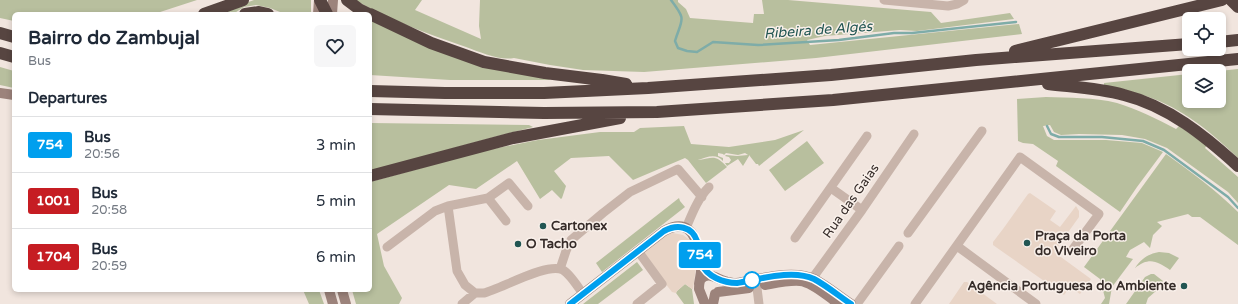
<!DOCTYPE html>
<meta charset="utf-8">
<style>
body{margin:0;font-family:"Varela Round",sans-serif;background:#f6f6f7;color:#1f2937;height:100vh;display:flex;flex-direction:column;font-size:15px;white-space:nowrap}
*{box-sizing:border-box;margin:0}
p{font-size:13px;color:#747a83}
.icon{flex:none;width:22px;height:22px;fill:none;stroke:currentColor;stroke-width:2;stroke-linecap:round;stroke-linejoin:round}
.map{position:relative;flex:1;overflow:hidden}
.panel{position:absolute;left:12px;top:12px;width:360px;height:280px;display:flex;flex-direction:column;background:#fff;border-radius:6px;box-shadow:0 2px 6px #0003}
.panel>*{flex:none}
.badge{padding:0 8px;border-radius:3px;font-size:14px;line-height:26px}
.controls{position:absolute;left:1182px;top:12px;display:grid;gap:8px}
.controls a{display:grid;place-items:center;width:44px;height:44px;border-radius:6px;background:#fff;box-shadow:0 2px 6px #0003;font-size:20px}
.map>.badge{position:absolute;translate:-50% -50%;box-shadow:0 0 0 2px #fff}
h2{padding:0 16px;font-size:15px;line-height:36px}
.round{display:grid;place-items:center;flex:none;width:42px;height:42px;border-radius:6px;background:#f6f6f7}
.headline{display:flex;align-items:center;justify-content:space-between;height:68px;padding:0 16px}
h1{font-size:19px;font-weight:700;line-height:30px}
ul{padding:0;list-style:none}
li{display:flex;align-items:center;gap:12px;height:56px;padding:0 16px;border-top:1px solid #e0e1e3}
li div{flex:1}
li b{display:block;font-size:15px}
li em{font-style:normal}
li .badge{min-width:44px;font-weight:700;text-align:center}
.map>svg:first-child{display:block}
.green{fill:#b8bf9e}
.plaza{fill:#e8d4c6}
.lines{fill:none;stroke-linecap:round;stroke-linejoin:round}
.stream{stroke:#7eaca8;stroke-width:2.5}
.street{stroke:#c8b4aa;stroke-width:9}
.secondary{stroke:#9c837b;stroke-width:10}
.highway{stroke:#574541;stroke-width:12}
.line-casing{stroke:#fff;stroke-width:9}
.line{stroke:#009fee;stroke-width:6}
.poi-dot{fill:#215552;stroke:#f9f0ea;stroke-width:1.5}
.stop-dot{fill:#fff;stroke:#009fee;stroke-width:2}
.labels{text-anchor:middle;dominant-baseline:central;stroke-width:3;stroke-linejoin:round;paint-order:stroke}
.street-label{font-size:13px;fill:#362c29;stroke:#f9f0ea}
.poi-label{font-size:13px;font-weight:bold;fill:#362c29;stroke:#f9f0ea;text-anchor:start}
.water-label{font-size:14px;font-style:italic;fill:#215552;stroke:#f9f0ea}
</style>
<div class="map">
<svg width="1238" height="304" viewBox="0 0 1238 304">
<rect width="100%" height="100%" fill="#f1e5de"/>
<path class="green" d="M0,0H197L154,14H14V21L0,18Z
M254,0H311V14H285L270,8L256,5L244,7L233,14H216Z
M355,0H422L415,10L481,39L479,26L480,0H678V2L686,9L690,18L753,23L754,14H764L762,0H788L931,12L941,23L1010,13L1014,19L917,31L900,30L825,36L807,40L810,45L1019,24L1022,34L816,58L644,72L583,70L550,65L514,58C500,61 480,52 466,47C428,34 390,20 355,0Z
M370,20L548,77L550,80H450L370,75Z
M0,67L14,71V88L0,85Z
M1238,69V158C1211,132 1182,108 1146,96C1133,92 1118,89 1104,85V83L1189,74V101H1219V71Z
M1046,97C1069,98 1094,97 1117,103C1137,109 1157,119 1176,129L1179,126L1207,145L1205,148L1238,177V203L1228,192L1167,148L1145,139L1122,135L1079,134L1061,135L1054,132L1050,125L1043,126L1047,136L1054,140H1106L1142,143L1163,152L1137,187L1120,212L1056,166L1058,161L1033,144L1023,143L1018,141L1017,99Z
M370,123L529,125L533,127L498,136L370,171Z
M684,126L691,144L729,147L775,140L804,130L759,166L758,164H756L749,155V156L743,166L738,159L727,166L725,163H729L731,160L729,157L725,156L726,155L737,156L748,155L745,153L738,155L726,153L724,155L723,154L718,153V156L723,158V161C716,153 707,157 698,160H699C714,157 716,155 727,167L706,183L688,160L685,158L633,180L609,156L571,158L554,171L566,186L562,198L561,199L552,190L540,199L517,161L476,189L449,185L377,234L384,266L402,298L399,304H356L352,290H370V182L483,151L538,140L600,132H634L640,128Z
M807,141L824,163L785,191L769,170Z
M1166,154C1191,172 1216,190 1238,212V245L1200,217H1192L1188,214L1157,222L1162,226L1153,235L1150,248L1144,242L1130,250L1126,257L1133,259L1112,287L1109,304H1101L1105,298L1100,279L1084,267Z
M679,198L680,201L685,207L602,272L596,263Z
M1159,252L1169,253L1179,258L1170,270C1157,261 1149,257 1135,268C1141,259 1148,254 1159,252Z
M637,262L643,270L598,304H583Z
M1151,274H1154L1163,281L1156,291L1148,298L1146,304H1126L1145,277Z
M685,284L692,289L694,304H684L676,293L677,291Z
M303,290H319L324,304H309Z"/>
<path class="plaza" d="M1030,193L1056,211L1050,220L1060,227L1076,206L1079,211V217L1054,252L1091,279L1080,294L1070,287L1064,295L993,245V242L1003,229L1028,194Z
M673,233L683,235L690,240L693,247L696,268L693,289H692L685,284L677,291L676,293L672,292L642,254L666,235Z
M964,282H967L997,304H949Z"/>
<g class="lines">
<path class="stream" d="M671,0C687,21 682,18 675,41L678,48L687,51L697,52L713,42L758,45L839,40L894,33H912L1016,22
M1047,126L1051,134L1059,137H1102L1143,141L1164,150L1228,197L1238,208"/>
<path class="street" d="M884,0L948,6L957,4L964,0
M831,188L862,210
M488,198L506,221
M448,206L457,271L465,285L475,293
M686,228C692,214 698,198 709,187
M908,233L982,131
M795,238L867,136
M957,246L1036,304
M387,247L435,211L448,206L488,198L509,183L528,206
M560,269L566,251L571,240L603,213L630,192L678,169L702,197
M756,280L759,304
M809,283L862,210L914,134
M462,304L475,293C477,293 481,293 484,293C501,289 547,262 563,270C570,274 578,287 583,294
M637,304L662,284L638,251
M857,304L899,246
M915,304L1020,157L1099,214L1073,249"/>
<path class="secondary" d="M318,14L319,0
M332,14L333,0
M0,93L14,95
M765,285C776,283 789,280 800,281C813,282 828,297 839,304
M329,290L333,304
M342,290L346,304
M718,292L749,288
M570,304L664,231C686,219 695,232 699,252C700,256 701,260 701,265C702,271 700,277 699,284
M705,304C703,299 701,294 699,289C699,285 699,282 701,279C708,271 717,279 725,281C729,283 733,283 737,283C760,279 793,269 814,279C827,286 839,296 851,304
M713,304L715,294"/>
<path class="highway" d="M320,0L327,14
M347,0L359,9L369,14
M1231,0L1238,7
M204,14L243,0
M245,14L259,12L268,14
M370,14L431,43L484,62L545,73L602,80L626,84
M0,33L14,37
M1219,42L1238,40
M1015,51L1222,0
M0,53L14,57
M1048,84C1073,87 1099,88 1124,95C1168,106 1205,136 1238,166
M370,91L445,93H544L648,88L831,75L976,60L1189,44
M370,109L544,113L657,112L833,100L1238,59
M370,176L513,138L620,118"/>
</g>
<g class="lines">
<defs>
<path id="line" d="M570,304L664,231C677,224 692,226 697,241C699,248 699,256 701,263C707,277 724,283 737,283C760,279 793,269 814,279C827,286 839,296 851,304"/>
</defs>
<use href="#line" class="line-casing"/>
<use href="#line" class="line"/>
</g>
<g class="poi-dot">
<circle cx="543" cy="226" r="4"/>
<circle cx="1027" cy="243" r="4"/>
<circle cx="518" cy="244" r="4"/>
<circle cx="1184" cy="286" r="4"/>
</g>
<circle class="stop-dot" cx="752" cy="280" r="8"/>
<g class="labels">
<g class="street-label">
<text transform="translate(851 201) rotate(-55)">Rua das Gaias</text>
</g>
<g class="poi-label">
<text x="551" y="226">Cartonex</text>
<text x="1035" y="236">Praça da Porta<tspan x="1035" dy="15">do Viveiro</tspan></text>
<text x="526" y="244">O Tacho</text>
<text x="1176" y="286" text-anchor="end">Agência Portuguesa do Ambiente</text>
</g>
<g class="water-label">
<text transform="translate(818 30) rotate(-4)">Ribeira de Algés</text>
</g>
</g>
</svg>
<div class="controls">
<a><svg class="icon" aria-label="locate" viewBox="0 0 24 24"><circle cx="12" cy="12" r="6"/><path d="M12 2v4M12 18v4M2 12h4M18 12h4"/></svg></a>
<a><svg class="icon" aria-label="layers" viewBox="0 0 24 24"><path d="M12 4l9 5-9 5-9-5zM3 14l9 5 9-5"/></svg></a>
</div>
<b class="badge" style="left:700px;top:255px;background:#009fee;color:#fff">754</b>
<section class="panel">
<div class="headline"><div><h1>Bairro do Zambujal</h1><p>Bus</p></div><a class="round"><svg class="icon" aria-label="heart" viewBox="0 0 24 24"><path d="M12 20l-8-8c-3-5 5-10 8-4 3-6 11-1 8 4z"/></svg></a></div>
<h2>Departures</h2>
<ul>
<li><span class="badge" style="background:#009fee;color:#fff">754</span><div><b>Bus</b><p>20:56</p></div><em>3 min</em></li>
<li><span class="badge" style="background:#c61d23;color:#fff">1001</span><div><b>Bus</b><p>20:58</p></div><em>5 min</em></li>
<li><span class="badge" style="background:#c61d23;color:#fff">1704</span><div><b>Bus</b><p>20:59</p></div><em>6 min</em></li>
</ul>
</section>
</div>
